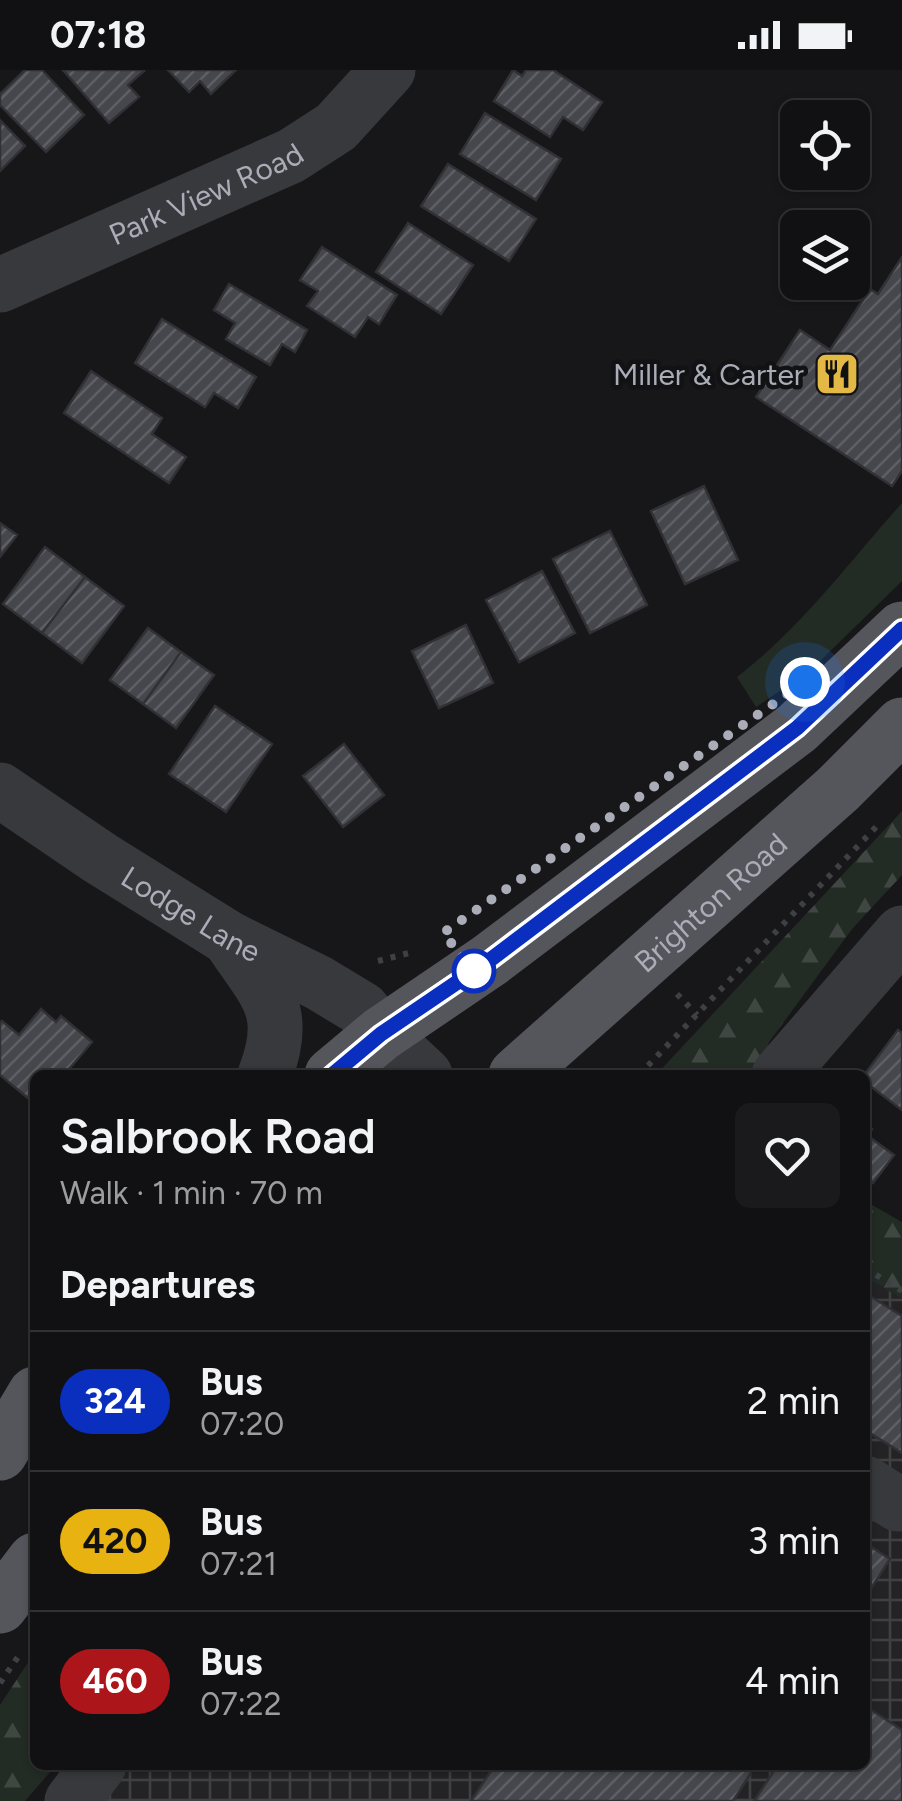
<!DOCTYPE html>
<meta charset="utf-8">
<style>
body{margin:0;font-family:Figtree,sans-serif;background:#1a1a1c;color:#f1f3f6;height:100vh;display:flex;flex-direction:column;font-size:38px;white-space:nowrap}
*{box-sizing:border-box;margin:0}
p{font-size:32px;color:#9c9da0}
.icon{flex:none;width:55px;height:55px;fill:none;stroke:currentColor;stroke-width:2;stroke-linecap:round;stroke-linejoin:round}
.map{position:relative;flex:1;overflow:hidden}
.sheet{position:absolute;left:30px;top:1000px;width:840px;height:700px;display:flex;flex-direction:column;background:#111113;border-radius:15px;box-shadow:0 2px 8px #0004,0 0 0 2px #303133}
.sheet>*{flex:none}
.badge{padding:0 20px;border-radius:32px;font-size:35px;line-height:65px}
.controls{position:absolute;left:780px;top:30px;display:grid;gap:20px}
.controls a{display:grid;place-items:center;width:90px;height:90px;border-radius:15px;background:#111113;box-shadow:0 2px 8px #0004,0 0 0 2px #303133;font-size:50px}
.you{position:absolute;width:50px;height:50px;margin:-25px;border:8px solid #fff;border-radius:50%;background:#1a73e8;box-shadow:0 0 0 15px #1a73e833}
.map>.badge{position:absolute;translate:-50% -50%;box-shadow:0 0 0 5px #fff}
h2{padding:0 30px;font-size:38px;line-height:90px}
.round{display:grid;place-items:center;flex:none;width:105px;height:105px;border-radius:15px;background:#1a1a1c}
.summary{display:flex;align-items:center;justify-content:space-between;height:170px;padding:0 30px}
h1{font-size:48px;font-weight:600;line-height:75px}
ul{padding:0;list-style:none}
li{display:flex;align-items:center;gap:30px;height:140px;padding:0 30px;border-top:2px solid #303133}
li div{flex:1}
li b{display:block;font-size:38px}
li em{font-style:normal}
li .badge{min-width:110px;font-weight:700;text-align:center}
.status{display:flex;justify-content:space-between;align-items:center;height:70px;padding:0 50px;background:#111113;direction:ltr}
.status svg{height:28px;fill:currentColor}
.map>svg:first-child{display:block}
.industrial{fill:url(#industrial-grid)}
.green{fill:#232b25}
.forest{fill:url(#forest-firs)}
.building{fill:url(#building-hatch);stroke:#313135;stroke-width:2.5}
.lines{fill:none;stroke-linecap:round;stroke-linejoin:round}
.path{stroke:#3e4044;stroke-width:6;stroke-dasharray:5 8;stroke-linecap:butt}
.minor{stroke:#38393d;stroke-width:55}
.major{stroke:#55565c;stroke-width:55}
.line-casing{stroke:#fff;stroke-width:22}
.line{stroke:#0a2ebe;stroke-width:15}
.walk{stroke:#aaadb8;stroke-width:10;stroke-dasharray:0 18}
.stop-dot{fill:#fff;stroke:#0a2ebe;stroke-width:5}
.labels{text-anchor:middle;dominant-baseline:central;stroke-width:9;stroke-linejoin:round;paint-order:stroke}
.street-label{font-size:30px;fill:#aaadb8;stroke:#121214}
.poi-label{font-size:30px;fill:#aaadb8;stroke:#121214;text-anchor:end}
</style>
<div class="status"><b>07:18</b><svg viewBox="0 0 49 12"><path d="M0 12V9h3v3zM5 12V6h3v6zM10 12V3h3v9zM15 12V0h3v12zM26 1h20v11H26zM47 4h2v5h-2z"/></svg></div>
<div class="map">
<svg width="902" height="1731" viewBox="0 0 902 1731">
<defs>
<pattern id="industrial-grid" width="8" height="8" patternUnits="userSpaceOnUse" patternTransform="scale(2.5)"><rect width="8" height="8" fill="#232326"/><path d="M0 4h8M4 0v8" fill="none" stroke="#404043"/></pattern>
<pattern id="forest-firs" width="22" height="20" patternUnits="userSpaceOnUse" patternTransform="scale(2.5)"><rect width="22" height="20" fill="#232b25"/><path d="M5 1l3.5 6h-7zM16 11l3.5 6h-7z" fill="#404743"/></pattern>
<pattern id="building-hatch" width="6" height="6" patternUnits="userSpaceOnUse" patternTransform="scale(2.5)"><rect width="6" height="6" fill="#46474c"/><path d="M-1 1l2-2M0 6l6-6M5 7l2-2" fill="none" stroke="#5e5f64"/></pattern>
</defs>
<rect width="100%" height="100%" fill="#171719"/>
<path class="industrial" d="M865,1206L902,1229V1731H103L130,1695H865Z"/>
<path class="green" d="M902,433V511L813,598L756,637L737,607C800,559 850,491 902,433Z"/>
<path class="forest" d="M902,741V805L852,859L769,972L760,1005H656Z
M865,1131L902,1152V1229L865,1206Z
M35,1582V1695H56L25,1731H0V1635Z"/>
<path class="building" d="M25,0H42L84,45L46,82L0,35V24Z
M63,0H143L144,1L128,15L139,27L109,53Z
M168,0H236L211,24L200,11L189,22Z
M513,0L522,6L526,0H553L602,32L583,60L563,47L550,67L494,31Z
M485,43L561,89L536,130L460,84Z
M0,50L25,76L0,101Z
M448,94L536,149L509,191L421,136Z
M408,153L473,195L441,244L376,202Z
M322,177L397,225L379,254L368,247L355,267L307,236L318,221L300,210Z
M902,187V401L892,416L756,327L800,260L830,280L870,219L878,224Z
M229,214L307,260L295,282L282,274L270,295L226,269L235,253L214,240Z
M162,249L256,307L238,338L214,323L205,337L135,293Z
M91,301L162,348L152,364L186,387L169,413L64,343Z
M704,416L738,490L685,514L651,441Z
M0,453L17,465L0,487Z
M610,461L647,535L590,563L553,489Z
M45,477L85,507L42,563L3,534Z
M542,501L575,563L519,592L486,530Z
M85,507L124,536L82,593L42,563Z
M466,555L493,613L439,638L412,581Z
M148,558L181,582L143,634L110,610Z
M181,582L214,605L176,658L143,634Z
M215,636L272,674L226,742L169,704Z
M344,674L384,725L343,757L303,706Z
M41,939L56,952L61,946L92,972L64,1005H35V1034L0,1005V953L2,951L19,965Z
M898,960L902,963V1040L865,1012L864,1005Z
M865,1054L872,1059L868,1066L894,1085L873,1113L865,1107Z
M865,1223L902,1246V1383L865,1360Z
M865,1473L890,1489L865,1528Z
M865,1636L902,1660V1731H754L778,1695H865Z
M495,1695H756L733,1731H471Z"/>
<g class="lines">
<path class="path" d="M378,891L409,883
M677,924L697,945
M639,1005L877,756
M865,1198L902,1221
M0,1613L22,1581"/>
<g class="minor">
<path id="s1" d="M0,215L291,86L336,57L388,0"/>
<path id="s2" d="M0,720L100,788L230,869L319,913L362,939L381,964L425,1005"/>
<path d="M231,871C266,924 290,940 265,1005"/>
<path d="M779,1005L902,863"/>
<path d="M865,1413L898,1434"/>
<path d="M72,1731L99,1695"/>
</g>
<g class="major">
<path d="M332,1005L381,964L490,890L797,658L902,559"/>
<path id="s3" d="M516,1005L838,719L902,655"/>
<path d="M0,1383L35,1324"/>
<path d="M0,1536L35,1490"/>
</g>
</g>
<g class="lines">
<defs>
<path id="line" d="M332,1005L381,964L490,890L797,658L902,559"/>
</defs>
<use href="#line" class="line-casing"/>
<use href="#line" class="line"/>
<path class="walk" d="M474,901L443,863L805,612"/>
</g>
<defs>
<symbol id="restaurant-square" viewBox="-11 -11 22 22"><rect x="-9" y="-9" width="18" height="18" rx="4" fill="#e3b845" stroke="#121214"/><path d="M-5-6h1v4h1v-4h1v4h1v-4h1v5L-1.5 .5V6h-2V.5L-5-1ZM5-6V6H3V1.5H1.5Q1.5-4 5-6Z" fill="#111"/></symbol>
</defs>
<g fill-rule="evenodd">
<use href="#restaurant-square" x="812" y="279" width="50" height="50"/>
</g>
<circle class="stop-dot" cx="474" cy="901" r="20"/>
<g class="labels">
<g class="street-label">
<text stroke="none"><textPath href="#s1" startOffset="225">Park View Road</textPath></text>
<text stroke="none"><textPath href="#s3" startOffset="260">Brighton Road</textPath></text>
<text stroke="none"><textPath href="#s2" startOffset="228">Lodge Lane</textPath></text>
</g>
<g class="poi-label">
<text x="804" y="304">Miller &amp; Carter</text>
</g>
</g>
</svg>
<div class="controls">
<a><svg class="icon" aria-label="locate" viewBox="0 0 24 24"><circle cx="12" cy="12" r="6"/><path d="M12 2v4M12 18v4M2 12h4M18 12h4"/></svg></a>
<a><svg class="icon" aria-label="layers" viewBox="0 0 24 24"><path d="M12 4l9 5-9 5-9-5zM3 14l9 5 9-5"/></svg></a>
</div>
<div class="you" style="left:805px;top:612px"></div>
<section class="sheet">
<div class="summary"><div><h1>Salbrook Road</h1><p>Walk · 1 min · 70 m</p></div><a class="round"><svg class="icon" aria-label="heart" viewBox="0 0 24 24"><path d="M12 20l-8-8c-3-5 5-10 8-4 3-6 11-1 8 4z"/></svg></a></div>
<h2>Departures</h2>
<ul>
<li><span class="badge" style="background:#0a2ebe;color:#fff">324</span><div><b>Bus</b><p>07:20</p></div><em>2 min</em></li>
<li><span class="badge" style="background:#e8b210;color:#111">420</span><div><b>Bus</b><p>07:21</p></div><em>3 min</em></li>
<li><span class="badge" style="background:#ac151a;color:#fff">460</span><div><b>Bus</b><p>07:22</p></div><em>4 min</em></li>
</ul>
</section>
</div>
